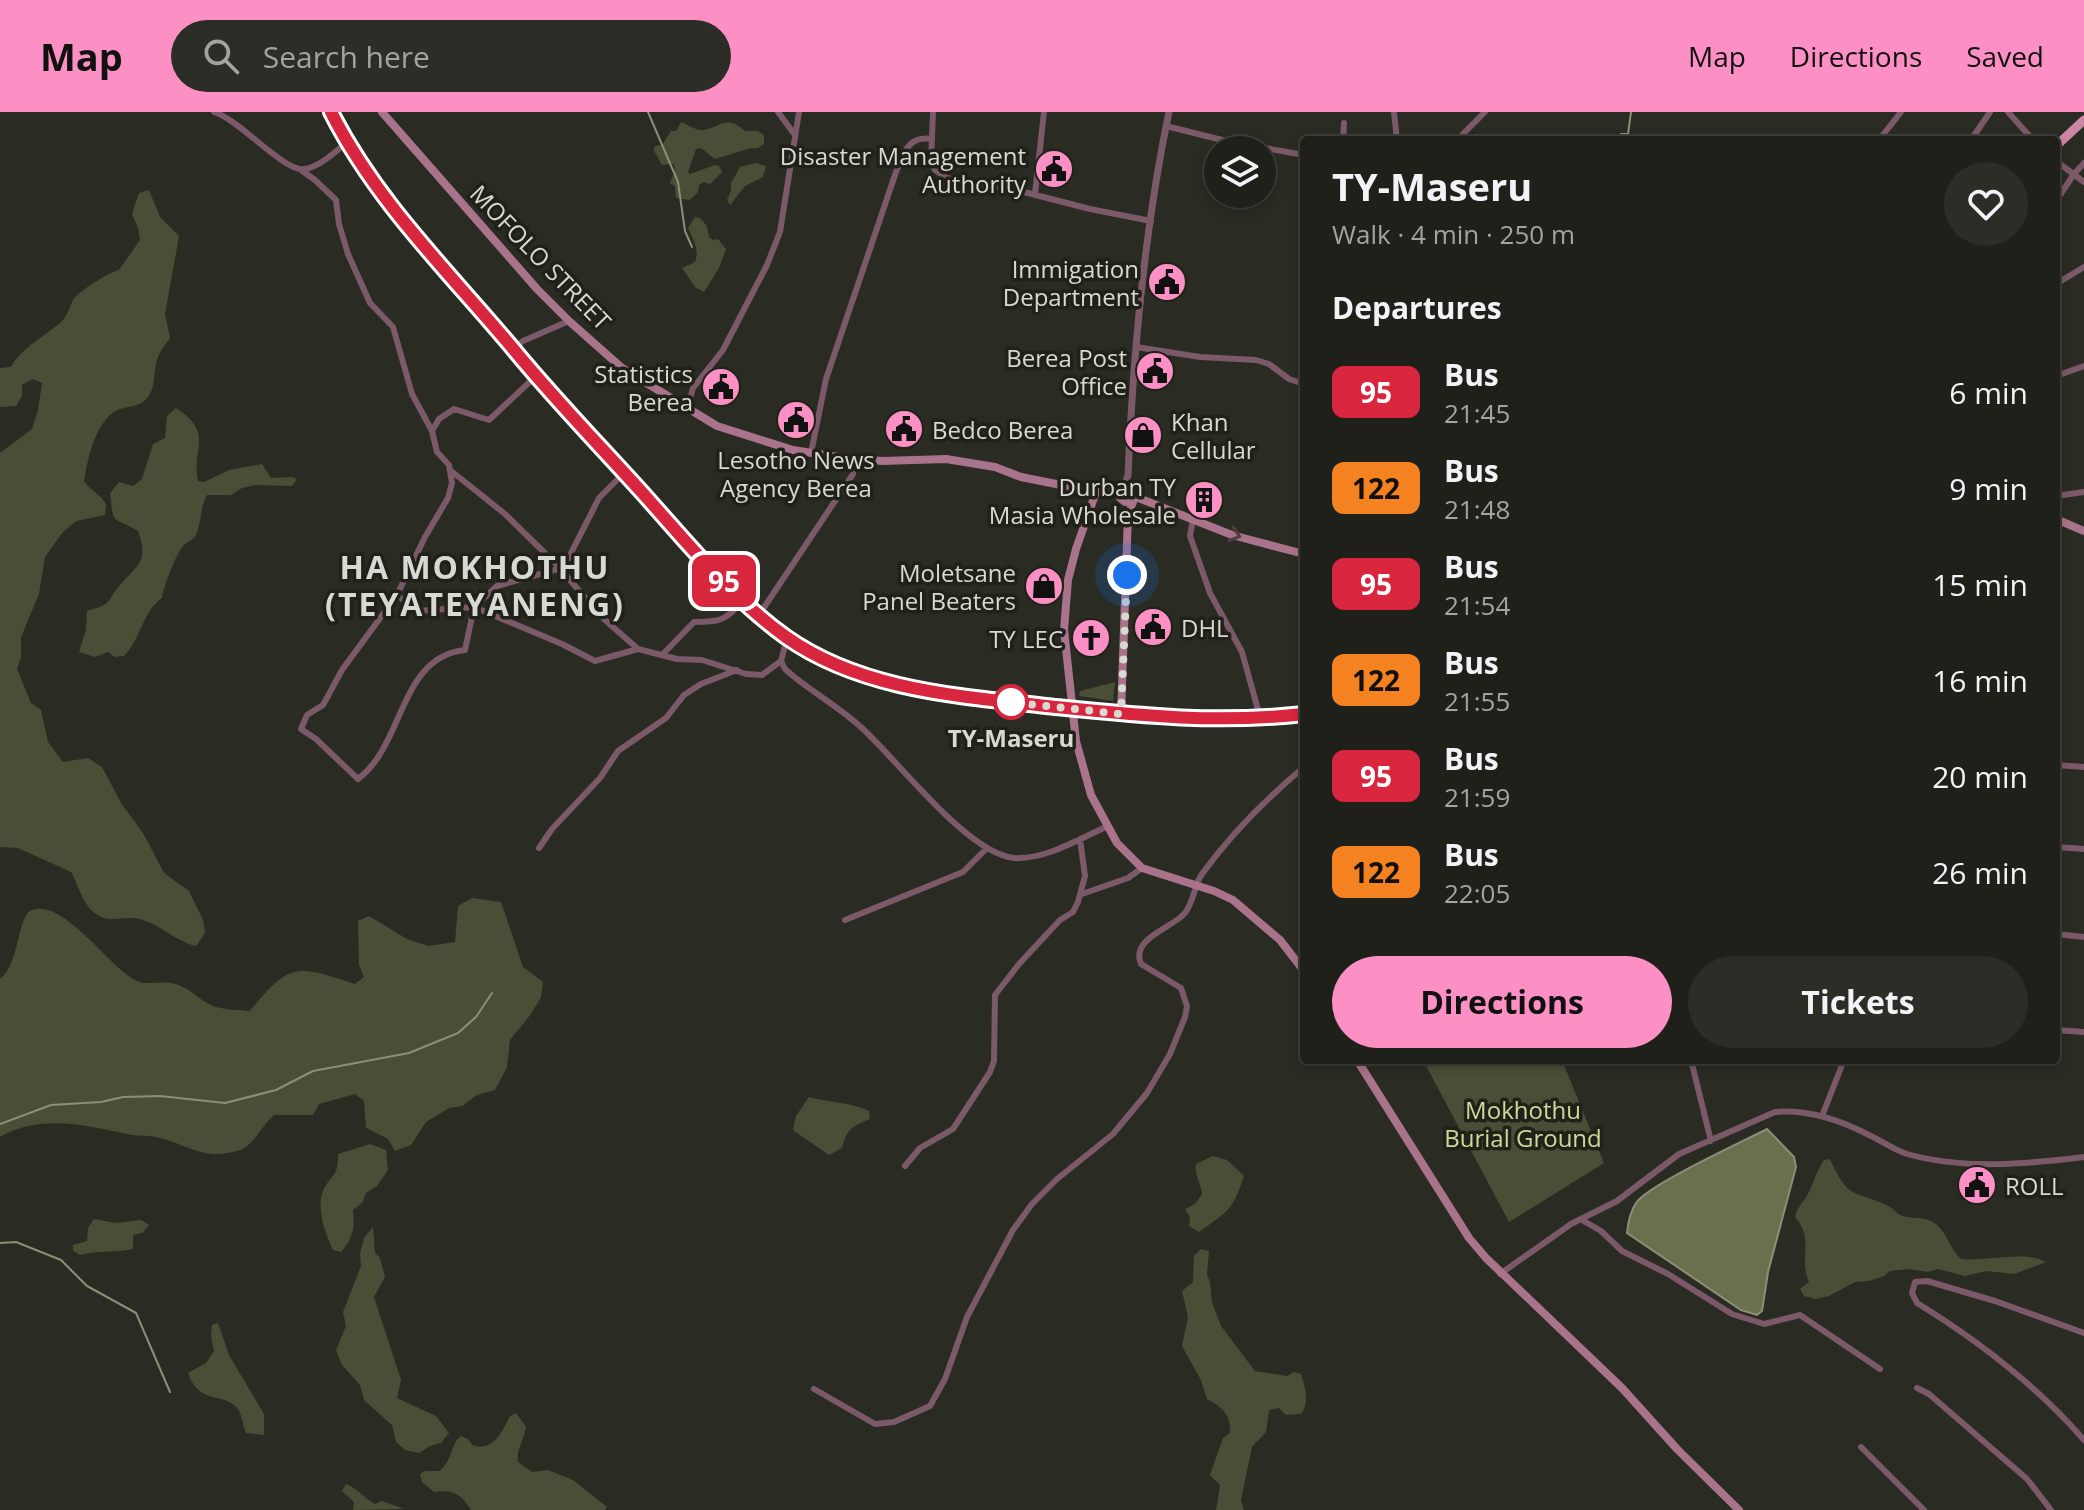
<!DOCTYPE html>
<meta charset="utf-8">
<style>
body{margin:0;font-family:"Open Sans",sans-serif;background:#2d2d27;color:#f1f3f6;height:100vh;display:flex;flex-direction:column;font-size:30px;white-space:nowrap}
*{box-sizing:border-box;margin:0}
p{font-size:26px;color:#a2a3a2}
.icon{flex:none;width:44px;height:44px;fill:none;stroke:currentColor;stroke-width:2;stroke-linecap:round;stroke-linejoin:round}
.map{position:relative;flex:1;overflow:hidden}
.side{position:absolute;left:1300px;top:24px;width:760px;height:928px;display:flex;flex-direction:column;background:#20201a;border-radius:8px;box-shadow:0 4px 12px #0003,0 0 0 2px #3d3e39}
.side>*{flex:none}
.badge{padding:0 16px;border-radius:12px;font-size:28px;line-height:52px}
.tools{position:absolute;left:1204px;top:24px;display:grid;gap:16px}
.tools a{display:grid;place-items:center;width:72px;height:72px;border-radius:50%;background:#20201a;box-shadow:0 4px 12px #0003,0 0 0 2px #3d3e39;font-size:40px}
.you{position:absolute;width:40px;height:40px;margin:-20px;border:6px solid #fff;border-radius:50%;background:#1a73e8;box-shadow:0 0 0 12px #1a73e833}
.map>.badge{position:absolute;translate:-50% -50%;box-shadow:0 0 0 4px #fff}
h2{padding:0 32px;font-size:30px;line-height:72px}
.round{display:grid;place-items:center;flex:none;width:84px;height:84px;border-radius:42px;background:#2d2d27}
.summary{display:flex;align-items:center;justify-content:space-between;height:136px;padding:0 32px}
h1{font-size:38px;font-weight:700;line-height:60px}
.action{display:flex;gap:16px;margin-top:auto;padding:16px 32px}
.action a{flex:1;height:92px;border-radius:48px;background:#fc8fc3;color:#111;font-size:32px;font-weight:700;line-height:92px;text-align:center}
.action a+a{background:#2d2d27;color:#f1f3f6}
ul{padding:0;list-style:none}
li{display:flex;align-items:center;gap:24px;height:96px;padding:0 32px}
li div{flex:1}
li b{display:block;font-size:30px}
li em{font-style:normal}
li .badge{min-width:88px;font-weight:700;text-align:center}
header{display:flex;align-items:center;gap:48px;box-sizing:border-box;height:112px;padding:0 40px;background:#fc8fc3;color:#111}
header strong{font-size:38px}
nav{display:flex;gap:44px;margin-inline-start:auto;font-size:28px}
.search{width:560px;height:72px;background:#2d2d27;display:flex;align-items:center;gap:20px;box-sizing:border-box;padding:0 28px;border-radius:44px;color:#a2a3a2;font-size:30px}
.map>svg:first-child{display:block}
.green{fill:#4b4e36}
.water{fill:#6b6f4d;stroke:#8c8f75;stroke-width:2}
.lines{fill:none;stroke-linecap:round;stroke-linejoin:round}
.stream{stroke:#8c8f75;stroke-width:2}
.minor{stroke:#7b5968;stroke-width:6}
.tertiary{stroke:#7b5968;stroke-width:7}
.secondary{stroke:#a9738b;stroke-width:8}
.primary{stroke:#cc86a6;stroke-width:9}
.oneway{stroke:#503e41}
.line-casing{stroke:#fff;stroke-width:18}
.line{stroke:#d7263d;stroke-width:12}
.walk{stroke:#d8d9d3;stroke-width:8;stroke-dasharray:0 14.4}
.stop-dot{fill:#fff;stroke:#d7263d;stroke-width:4}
.labels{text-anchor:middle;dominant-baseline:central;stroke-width:7;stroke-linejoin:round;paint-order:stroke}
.poi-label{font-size:24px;fill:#d8d9d3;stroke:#202119;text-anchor:end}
.street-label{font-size:24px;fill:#d8d9d3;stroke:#202119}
.stop-label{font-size:24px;font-weight:bold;fill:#d8d9d3;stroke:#202119}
.park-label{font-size:24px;fill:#cfd79a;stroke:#202119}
.district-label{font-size:32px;font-weight:bold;letter-spacing:2px;fill:#d8d9d3;stroke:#202119}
</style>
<header>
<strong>Map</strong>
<div class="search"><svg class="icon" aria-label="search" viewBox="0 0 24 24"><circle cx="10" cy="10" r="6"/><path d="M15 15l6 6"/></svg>Search here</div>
<nav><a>Map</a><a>Directions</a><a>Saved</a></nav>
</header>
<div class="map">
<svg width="2084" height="1398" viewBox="0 0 2084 1398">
<rect width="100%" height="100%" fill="#2a2b23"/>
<path class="green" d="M681,10C687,12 693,17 700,18C718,19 724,0 745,19H758L764,23V32L758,36H751L715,47L701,36L696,37L688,60L690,62L715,53L719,54L722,60L710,72L704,70L699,73L698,80L690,88L676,86L675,74L670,71L675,59L674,52L662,53L654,39L655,34L662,33L671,19H676Z
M756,51L766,54L763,65L745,74L730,93L727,88L731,78V71L740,55Z
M149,78L160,105L179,124L165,202L170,226C165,233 159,240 157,248C153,260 156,275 148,285C139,297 125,293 114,300C94,314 88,347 84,369C91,379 100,382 106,392L105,403L76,409L62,421L45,445L39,482L21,525V545L17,557L31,591L41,598L48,630L63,650L88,646L102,655L121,691L143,721L164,761L189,779L203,808L205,821L196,834C174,829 156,808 133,806C120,805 107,811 96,802C82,792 79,774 71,760L18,736L0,735V341L32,317L38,298L42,271L33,267L22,273V284L16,294L0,295V256L11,255C22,235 44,225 61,210C68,204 69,195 73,188C79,179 109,160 119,158L140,128L138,116L132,102L139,81Z
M695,105L700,106L707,114L709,125L713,128L718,127L726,137L719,156L704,180L696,176L682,156L695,150C700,138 693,128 688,116Z
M176,296C215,322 191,335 198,369L204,370L229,358L262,352L271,366L293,365L297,367L292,374L256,373L242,376L231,383H207C200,396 202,407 197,420C195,428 189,428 184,433C177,439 163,476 162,486C142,500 141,527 124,544L115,545L108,540L95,545L79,540L86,518L87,499C114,491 104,492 120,473C138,452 149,450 138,419C112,403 114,416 110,381L119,370L133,374L142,367L153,332L165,326L167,304Z
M1115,570L1113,589L1079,584L1080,579Z
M472,786L501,790L523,855L543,870L541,885L531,902L510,928L507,955L495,978L477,983L462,994L449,996L426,1010L411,1033L395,1039L388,1027L366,1016L364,989L355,982L319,992L313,1003H274C262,1013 254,1033 240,1038C203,1050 188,1032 156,1025C148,1023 140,1024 132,1023C88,1014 41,1001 0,1025V867C20,852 17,803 32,798C64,787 108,854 135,868C145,874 160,869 171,871C189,874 197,887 213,894C224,898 238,898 250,899C290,849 297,853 355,872L364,865L359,853L358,809L369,804L407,827L428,834L455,830L458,794Z
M1423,948H1562L1604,1051L1509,1110Z
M809,985C827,990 854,991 869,999L870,1007C852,1014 847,1017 842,1036L829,1043L793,1018L796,1004Z
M370,1032L386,1038L388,1058L377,1074L366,1081L362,1091L353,1098C355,1115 353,1127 341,1140L333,1138C326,1124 317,1099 322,1082C327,1064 339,1068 338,1042Z
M1213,1044L1227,1048L1244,1064C1232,1100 1229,1098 1199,1120L1189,1114L1190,1105L1185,1097L1195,1092L1202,1082C1201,1070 1194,1063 1196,1052Z
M1830,1047C1850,1091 1853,1076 1890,1095C1894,1097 1896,1101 1900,1103C1912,1108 1924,1103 1936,1112C1947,1121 1950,1137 1961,1147C1984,1150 2025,1138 2046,1150L2014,1162L1986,1159L1965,1164L1938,1157L1928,1160L1909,1157L1890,1159L1884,1164L1869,1169L1855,1170L1829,1184L1816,1187L1804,1184L1800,1177L1809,1170C1798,1145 1815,1128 1795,1105C1797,1095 1804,1090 1809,1080C1814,1069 1817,1059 1824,1048Z
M94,1107L116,1111L141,1108L149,1113L142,1121L133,1123V1137C115,1141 98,1138 80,1143L73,1139V1133L87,1129L88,1116Z
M373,1115L375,1141L380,1146L385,1165L374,1185L401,1268L397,1286L436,1304L449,1321L441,1331L430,1334L419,1341L405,1338L396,1330L392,1313L364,1288L360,1273L342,1253L336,1238L346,1214L343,1200L361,1154L360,1141L364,1126Z
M1201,1137L1209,1139L1207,1163L1210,1170L1212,1190L1221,1214L1255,1259L1287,1264L1294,1260L1301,1262C1305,1275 1310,1290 1301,1302L1286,1303L1279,1296L1269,1298L1266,1320L1252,1335L1241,1388L1244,1398H1216L1220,1373L1210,1363L1223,1326L1230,1321C1231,1303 1223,1295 1207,1287L1201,1268L1182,1234L1188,1205L1182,1179L1193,1170L1194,1144Z
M218,1211L229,1243L264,1302V1323L246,1321C243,1314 242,1303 238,1297C226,1280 199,1294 188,1261L206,1251L214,1239L211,1224L212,1213Z
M516,1301L526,1315C524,1328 516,1338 518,1350L532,1360L548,1358L573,1368L607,1395L605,1398H471C461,1382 453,1377 434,1380L422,1370L420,1362L425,1359H440C453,1347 451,1331 461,1324L468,1327L472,1333C494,1340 501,1321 510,1304Z
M346,1372C359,1377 363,1386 375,1392L382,1389L404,1397L353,1398L354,1390L342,1379Z"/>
<path class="water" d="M1767,1017L1794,1045L1796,1055L1768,1160L1762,1199L1757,1203L1741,1198L1627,1121C1628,1111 1630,1100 1636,1091C1648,1073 1742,1030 1767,1017Z"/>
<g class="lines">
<path class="stream" d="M648,0L678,70L685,119L692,135
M1619,28L1621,22H1628L1631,0
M0,1012L51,993L101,990L123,985L160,984L225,991L276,978L313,959L409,941L458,921L476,905L492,881
M0,1131L16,1130L61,1148L87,1174L136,1201L170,1280"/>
<path class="minor" d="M214,0C240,8 284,60 304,57C320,55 334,40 347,31
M778,0L795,23
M933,0L931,50L935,58L947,66L1024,80L1090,97L1151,109
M1394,0L1397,28
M2008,0L2033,28
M1166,14L1230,30L1304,43
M1343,28L1344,11
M1457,28L1485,0
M1879,28L1901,0
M1971,28L1990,0
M2056,49L2084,70
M301,58L315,68L336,88L339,112L348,142L370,191L393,215L412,282L432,319
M1035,82L1044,0
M2056,89L2074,62L2084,51
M2056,172L2084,155
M1136,235L1200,245L1256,248L1269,252L1289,267L1304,272
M513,237L523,229L569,209
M2056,264L2084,254
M535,265L489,308L454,297L439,307L432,319L437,340L449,353L452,371L448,386L425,425L397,483L342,558L323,593L307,603L301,617L316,627L358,667C405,632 399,545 465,538L474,495L562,532L595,549L638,537
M687,297L693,276L723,238L767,153L780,120L799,0
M811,341L826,267L896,60C904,41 908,23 932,27
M450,358L505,402L554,450L605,508L638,537L677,547L702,548L746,562L762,563L781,549
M2056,384L2084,380
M1193,407L1190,424L1210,481L1242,540L1260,605
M397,483L417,499L474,495L497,474L558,457L568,447L599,386L624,361
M759,503L853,362L856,347
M787,526L781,549L785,557C809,579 839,594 863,617C898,649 968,742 1014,746C1045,748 1079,727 1106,715
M662,543L694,510C720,510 725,509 743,489
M2056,653L2084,655
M2056,735L2084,737
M539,736L552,717L600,666L618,639L666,606L684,583L701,572L737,558
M1082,782L1128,766L1142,756
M845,808L963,760L986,737
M2056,822L2084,825
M2056,918L2084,920
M1691,948L1711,1029
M1822,1004L1844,948
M905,1054L920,1036L953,1017L990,960L994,949L995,883L1019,852L1060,808L1073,800L1078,790L1085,764L1080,727
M1582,1108L1601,1119L1622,1139L1668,1162L1732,1202L1764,1212L1800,1203L1880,1257
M1500,1162L1571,1112L1617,1089L1679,1042L1775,1000C1808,997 1840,1008 1869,1023C1882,1029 1894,1038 1907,1042C1963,1058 2028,1052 2084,1045
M2084,1221L1995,1189L1927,1169L1915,1170L1912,1181L1917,1191C1979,1229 2036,1273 2084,1328
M1917,1276L1929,1282L2027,1367L2051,1398
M814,1277L875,1312L894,1310L930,1294L945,1267L967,1205L1013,1118L1032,1092L1057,1067L1113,1022L1147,981L1170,942L1185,905L1187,894L1181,876L1141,852C1130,826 1173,816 1185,801C1194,790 1194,773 1202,762C1231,722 1267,686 1304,655
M1861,1335L1924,1398"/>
<path class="tertiary" d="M1123,375L1128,364C1133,242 1144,119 1169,0"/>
<path class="secondary" d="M382,0L537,177L569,209L622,256L717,314L793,338L831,344L882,349L946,347L995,355L1021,365L1096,380L1121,377
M1096,380L1076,437L1068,468L1064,518L1076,629L1091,683L1117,731L1142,756L1214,779L1233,788L1280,828L1304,859
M1136,385L1232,423L1304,442
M2056,407L2084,419
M1121,602L1128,403L1136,382L1131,374L1123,375L1120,379V386L1125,390L1133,389
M1357,948L1469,1126L1486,1146L1622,1276L1677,1337L1739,1398"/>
<path class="primary" d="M331,0L347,31L398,104L535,265L743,489L787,526L816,542L882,569L975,586L1183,607L1304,602
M2056,34L2084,8"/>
</g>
<defs><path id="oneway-chevron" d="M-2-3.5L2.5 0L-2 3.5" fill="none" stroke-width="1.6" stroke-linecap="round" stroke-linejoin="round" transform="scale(2)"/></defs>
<use class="oneway" href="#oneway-chevron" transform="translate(1235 423) rotate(18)"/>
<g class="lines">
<defs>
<path id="line" d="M331,0C377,91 450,161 515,239C557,290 603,337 647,386C690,434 733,487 786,525C861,578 958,584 1046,594C1135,603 1214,612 1304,602"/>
</defs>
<use href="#line" class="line-casing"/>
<use href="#line" class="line"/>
<path class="walk" d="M1011,590L1000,589L1121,602L1127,463"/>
</g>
<defs>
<symbol id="civic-disc" viewBox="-11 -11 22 22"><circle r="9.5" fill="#fc8fc3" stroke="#202119"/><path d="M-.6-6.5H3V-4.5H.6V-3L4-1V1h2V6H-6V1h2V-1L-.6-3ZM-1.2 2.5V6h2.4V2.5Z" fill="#111"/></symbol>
<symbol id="shop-disc" viewBox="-11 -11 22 22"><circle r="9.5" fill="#fc8fc3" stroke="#202119"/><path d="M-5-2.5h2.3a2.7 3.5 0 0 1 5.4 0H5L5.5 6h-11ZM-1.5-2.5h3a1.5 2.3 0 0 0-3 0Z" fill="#111"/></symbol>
<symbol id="building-disc" viewBox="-11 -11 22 22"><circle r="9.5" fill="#fc8fc3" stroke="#202119"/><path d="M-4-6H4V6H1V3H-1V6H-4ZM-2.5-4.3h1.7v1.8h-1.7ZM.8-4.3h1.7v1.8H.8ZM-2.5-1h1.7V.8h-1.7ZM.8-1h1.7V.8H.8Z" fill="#111"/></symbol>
<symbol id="church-disc" viewBox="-11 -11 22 22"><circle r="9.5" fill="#fc8fc3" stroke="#202119"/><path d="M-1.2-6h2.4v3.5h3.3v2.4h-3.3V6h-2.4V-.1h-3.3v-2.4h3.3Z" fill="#111"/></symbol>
</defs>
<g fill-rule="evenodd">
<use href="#civic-disc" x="1032" y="35" width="44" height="44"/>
<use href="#civic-disc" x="1145" y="148" width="44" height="44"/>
<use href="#civic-disc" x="1133" y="237" width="44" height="44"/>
<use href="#civic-disc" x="699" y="253" width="44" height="44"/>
<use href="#civic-disc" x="774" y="286" width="44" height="44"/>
<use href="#civic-disc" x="882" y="295" width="44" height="44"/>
<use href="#shop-disc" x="1121" y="301" width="44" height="44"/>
<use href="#building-disc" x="1182" y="366" width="44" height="44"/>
<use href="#shop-disc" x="1022" y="452" width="44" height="44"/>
<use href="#civic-disc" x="1131" y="493" width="44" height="44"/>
<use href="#church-disc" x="1069" y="504" width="44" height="44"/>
<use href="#civic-disc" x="1955" y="1051" width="44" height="44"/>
</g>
<circle class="stop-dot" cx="1011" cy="590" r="16"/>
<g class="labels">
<g class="poi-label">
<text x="1026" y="43">Disaster Management<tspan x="1026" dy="28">Authority</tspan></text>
<text x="1139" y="156">Immigation<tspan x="1139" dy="28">Department</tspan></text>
<text x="1127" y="245">Berea Post<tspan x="1127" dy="28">Office</tspan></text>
<text x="693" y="261">Statistics<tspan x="693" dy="28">Berea</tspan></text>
<text x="1171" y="309" text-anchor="start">Khan<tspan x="1171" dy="28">Cellular</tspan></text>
<text x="932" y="317" text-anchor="start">Bedco Berea</text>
<text x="796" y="347" text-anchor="middle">Lesotho News<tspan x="796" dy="28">Agency Berea</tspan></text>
<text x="1176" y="374">Durban TY<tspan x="1176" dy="28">Masia Wholesale</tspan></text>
<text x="1016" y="460">Moletsane<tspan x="1016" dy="28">Panel Beaters</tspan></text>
<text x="1181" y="515" text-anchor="start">DHL</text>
<text x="1063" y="526">TY LEC</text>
<text x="2005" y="1073" text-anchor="start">ROLL</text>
</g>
<g class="street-label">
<text transform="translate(541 145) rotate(46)">MOFOLO STREET</text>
</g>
<g class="stop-label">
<text x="1011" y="625">TY-Maseru</text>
</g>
<g class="park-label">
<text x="1523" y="997">Mokhothu<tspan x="1523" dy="28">Burial Ground</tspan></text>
</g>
<g class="district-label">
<text x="475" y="454">HA MOKHOTHU<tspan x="475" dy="37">(TEYATEYANENG)</tspan></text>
</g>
</g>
</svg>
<div class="tools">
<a><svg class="icon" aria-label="layers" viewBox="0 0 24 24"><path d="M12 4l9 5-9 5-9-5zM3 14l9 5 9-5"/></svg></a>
</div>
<div class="you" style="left:1127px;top:463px"></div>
<b class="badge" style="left:724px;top:469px;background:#d7263d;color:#fff">95</b>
<section class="side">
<div class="summary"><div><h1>TY-Maseru</h1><p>Walk · 4 min · 250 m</p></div><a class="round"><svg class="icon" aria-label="heart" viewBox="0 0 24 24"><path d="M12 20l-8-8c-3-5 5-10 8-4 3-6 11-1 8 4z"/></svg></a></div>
<h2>Departures</h2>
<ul>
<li><span class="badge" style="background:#d7263d;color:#fff">95</span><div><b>Bus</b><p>21:45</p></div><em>6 min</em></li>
<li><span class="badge" style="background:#f58220;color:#111">122</span><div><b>Bus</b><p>21:48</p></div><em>9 min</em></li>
<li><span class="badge" style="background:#d7263d;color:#fff">95</span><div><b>Bus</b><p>21:54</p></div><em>15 min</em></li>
<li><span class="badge" style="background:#f58220;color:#111">122</span><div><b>Bus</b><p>21:55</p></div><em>16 min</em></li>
<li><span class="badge" style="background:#d7263d;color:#fff">95</span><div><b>Bus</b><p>21:59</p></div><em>20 min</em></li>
<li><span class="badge" style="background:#f58220;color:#111">122</span><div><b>Bus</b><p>22:05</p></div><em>26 min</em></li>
</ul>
<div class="action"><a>Directions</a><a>Tickets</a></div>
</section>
</div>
